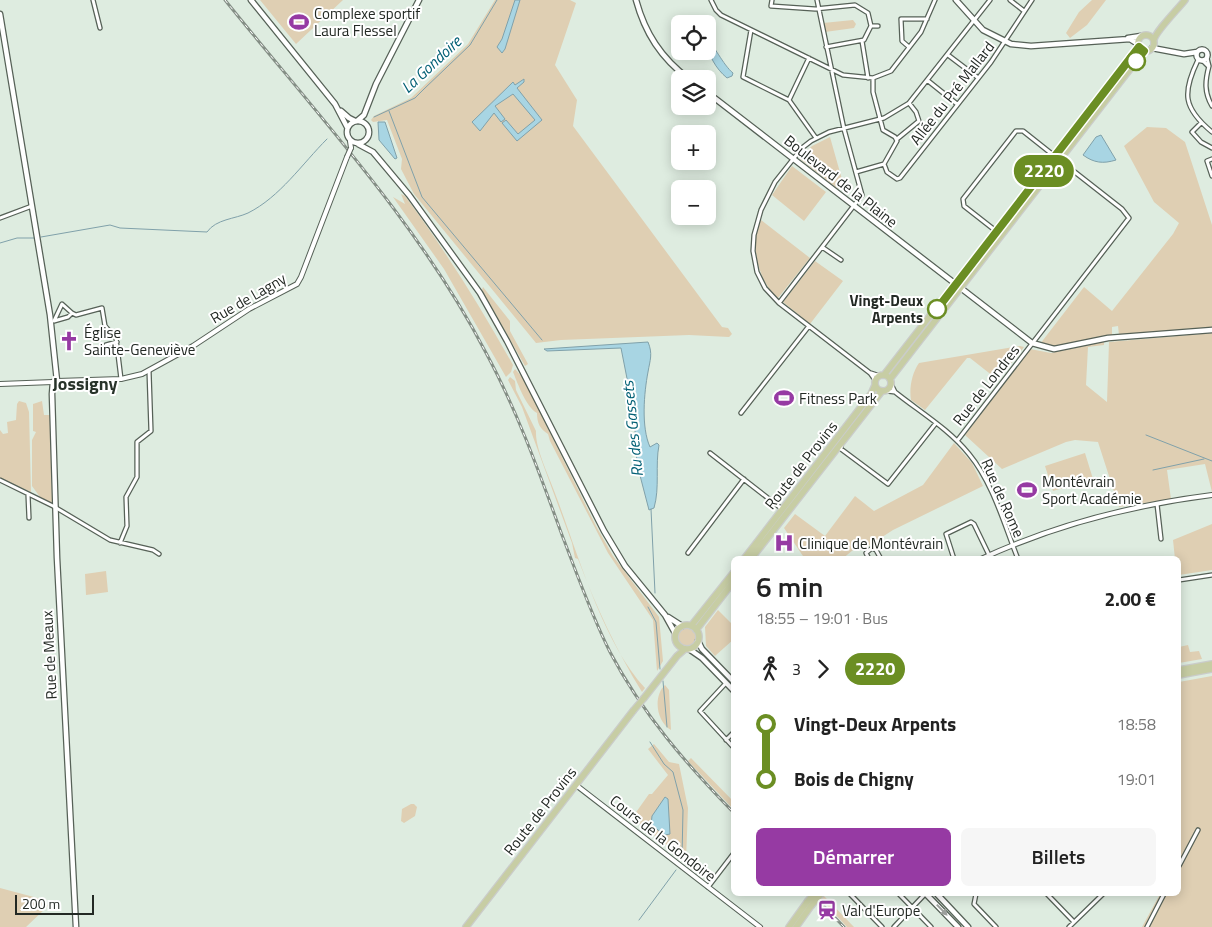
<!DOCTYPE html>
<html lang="fr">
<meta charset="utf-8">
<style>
body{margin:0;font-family:"Titillium Web",sans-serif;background:#f6f6f6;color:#222;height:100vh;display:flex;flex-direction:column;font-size:19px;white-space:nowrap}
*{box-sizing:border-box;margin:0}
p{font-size:16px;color:#767676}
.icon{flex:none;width:28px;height:28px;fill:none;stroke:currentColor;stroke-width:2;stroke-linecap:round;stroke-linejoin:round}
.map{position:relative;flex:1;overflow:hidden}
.side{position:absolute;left:731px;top:556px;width:450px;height:340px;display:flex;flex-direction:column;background:#fff;border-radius:8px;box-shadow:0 2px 12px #0003}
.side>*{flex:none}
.badge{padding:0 10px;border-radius:16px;font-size:18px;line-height:32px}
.tools{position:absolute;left:671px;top:15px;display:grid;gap:10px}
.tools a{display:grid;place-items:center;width:45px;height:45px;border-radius:8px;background:#fff;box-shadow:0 2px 12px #0003;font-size:25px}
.scale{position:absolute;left:15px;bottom:12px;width:79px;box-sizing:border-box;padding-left:5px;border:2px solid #232924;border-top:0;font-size:14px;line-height:18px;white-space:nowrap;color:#232924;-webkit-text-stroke:4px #fff;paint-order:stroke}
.map>.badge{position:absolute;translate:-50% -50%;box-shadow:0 0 0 2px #fff}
.legs{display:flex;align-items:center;gap:8px;height:55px;padding:0 25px;font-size:16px}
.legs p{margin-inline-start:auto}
.headline{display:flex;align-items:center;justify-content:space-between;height:85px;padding:0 25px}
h1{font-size:28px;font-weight:600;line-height:38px}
.cta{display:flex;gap:10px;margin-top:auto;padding:10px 25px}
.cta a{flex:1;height:58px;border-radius:8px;background:#963aa3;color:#fff;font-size:20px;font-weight:600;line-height:58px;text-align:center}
.cta a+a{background:#f6f6f6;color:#222}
ul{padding:0 25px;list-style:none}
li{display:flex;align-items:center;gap:18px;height:55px;font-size:19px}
li i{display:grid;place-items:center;width:8px;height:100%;margin:0 6px;background:currentColor}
li i::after{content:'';width:12px;height:12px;margin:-6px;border:4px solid;border-radius:50%;background:#fff}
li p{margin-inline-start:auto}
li:first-child i{background:linear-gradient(#0000 50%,currentColor 0)}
li:last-child i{background:linear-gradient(currentColor 50%,#0000 0)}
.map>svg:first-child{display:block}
.green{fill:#dfcfb3}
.water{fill:#a8d5e3;stroke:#80a1aa}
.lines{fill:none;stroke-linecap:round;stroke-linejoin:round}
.stream{stroke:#80a1aa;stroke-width:1}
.minor-casing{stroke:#566157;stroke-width:5.5}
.tertiary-casing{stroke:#566157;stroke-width:6}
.secondary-casing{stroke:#566157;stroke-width:7}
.primary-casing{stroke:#caccca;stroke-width:8}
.minor{stroke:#fff;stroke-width:3}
.tertiary{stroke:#fff;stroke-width:4}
.secondary{stroke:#fff;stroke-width:4.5}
.primary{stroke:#c7cda4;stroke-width:5.5}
.rail-casing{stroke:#848e85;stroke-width:3}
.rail{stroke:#fff;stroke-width:1;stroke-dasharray:4;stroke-linecap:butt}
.tertiary-bridge-casing{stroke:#566157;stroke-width:6;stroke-linecap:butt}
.primary-bridge-casing{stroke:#caccca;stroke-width:8;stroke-linecap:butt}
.tertiary-bridge{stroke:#fff;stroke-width:4}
.primary-bridge{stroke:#c7cda4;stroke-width:5.5}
.oneway{fill:#9c9f9c}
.line-1-casing{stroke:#fff;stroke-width:11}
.line-1{stroke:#6b8e23;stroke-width:8}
.stop-1-dot{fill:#fff;stroke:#6b8e23;stroke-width:2.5}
.labels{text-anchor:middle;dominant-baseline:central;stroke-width:4;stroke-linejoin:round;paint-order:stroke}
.poi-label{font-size:15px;fill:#232924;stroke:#fff;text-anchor:start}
.street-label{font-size:15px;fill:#232924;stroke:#fff}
.stop-label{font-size:15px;font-weight:bold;fill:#232924;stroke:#fff;text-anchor:end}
.water-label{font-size:16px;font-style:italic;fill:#036075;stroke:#fff}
.quarter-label{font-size:18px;font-weight:bold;fill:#28332a;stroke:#fff}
</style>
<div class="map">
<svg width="1212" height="927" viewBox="0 0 1212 927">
<rect width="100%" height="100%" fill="#deece0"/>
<path class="green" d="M260,0H343L296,44Z
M495,0H570L576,3L555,65L577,100L573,126L722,327L728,328L732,334L729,337L689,335L561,340L536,343L414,194L401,169L402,159L387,120L373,122L371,120L374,116L411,98L468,44Z
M1092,0H1106L1087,25L1070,38L1066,33L1079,12Z
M853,20L856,24L854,28L825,32L823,23Z
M1147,127L1166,128L1185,142L1212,225V328L1119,335L1118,326L1112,327V335L1058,347L1040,344L1084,287L1112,311L1173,234L1179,223L1154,202L1124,146Z
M830,137L843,183L838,189L800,159V157L812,146Z
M792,166L826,192L804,221L772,195Z
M401,194L405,196C445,250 480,306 513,365L511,372L506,377L444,269L393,197L405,204Z
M761,220L810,258L778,298C758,282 749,243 761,220Z
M815,261L843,281L810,324L783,302Z
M483,287L510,321V331L528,364L525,366L482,290Z
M1212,333V492L1205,464L1167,470L1171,499L1119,507L1098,442L1075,440L1066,442L1002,469L965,435L1030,349L1051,353L1104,342V345L1088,347L1086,385L1107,402L1109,342Z
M1020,346L1024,347L998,380L970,358H967L925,410L911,400C909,388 912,373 919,363Z
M515,369L523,378L596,526L613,556L659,617L663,661L657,671L653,620L608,553L550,441L548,434C540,429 537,423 537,413C526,407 518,384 513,372Z
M510,377L515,381L516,390L536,431C535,449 550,478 556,496C578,554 603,643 645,688L642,692C616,650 596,606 578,559L575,558L572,543L522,407L508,380Z
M19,401L26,403L29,412L31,492L0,478V430L3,434L8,433L7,422L16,420L17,404Z
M42,401L44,415H50L51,419L52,504L40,497L32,486V440L36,432L33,431V404Z
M954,443L972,463L983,486L893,530L862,550L858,546L842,559H805L784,528L795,514L825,536L855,496L874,511L923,485Z
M1085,453L1093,479L1053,491L1045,466Z
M1212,524V570L1179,575V559H1175L1173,540Z
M106,571L108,592L86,595L85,574Z
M718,610L734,626V639L715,656L706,646L705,627Z
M678 637a9 9 0 1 1 18 0a9 9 0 1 1-18 0Z
M1188,645L1190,652L1199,651L1202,659L1179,663V647Z
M1212,676V927H1142L1160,894H1179V682Z
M665,685L669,690L671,730C656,721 653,696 665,685Z
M654,744L669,762L679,764L688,808L686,860L632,818L649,794H652L668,775L648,749Z
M691,758L734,802V810L688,761Z
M411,804H414L417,807L415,816L404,823L401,821L402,809Z
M0,888L45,900L48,906L26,927H0Z
M823,895L854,927H847L821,899Z"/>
<path class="water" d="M515,0H520L505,49L502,53L497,47L502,39Z
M708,41C713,43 723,65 733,73L732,76L727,78C716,69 707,54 708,41Z
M524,79V82L517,88L542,120L517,141L502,123L506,120L518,134L535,120L513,94L495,106L505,119L501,122L494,113L480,131L472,122L513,82L515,85Z
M378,122H385L397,158L395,159L379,140Z
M1101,135L1116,160C1103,164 1094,163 1083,155L1096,137Z
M648,342C653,354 650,360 648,372C644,393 641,427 650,447L657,443L659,445C655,466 660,487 654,508L649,510L637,464L634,414L621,348L547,351L544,349Z
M665,797L668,799L670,834L665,835L651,825L652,816Z"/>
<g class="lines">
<path class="stream" d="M389,111L422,197L542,340
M374,117L415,98L424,89L470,45L497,0
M41,237L110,225L120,228L207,232C216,219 235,219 248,213C280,197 302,164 327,139
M0,243L17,238H36
M1146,435L1212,461
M1153,470L1204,459
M651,509L655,593
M648,607L656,622L660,669
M663,681L667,727
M650,742L664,764L673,772L683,810L682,857
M639,920L676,870
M1149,927L1166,894"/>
<defs>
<path id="minor" d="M93,0L100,28
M711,0L716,10L721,15L843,75L873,78L891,71L921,32L935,0
M772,0L771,6L815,9L855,5L868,13L871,26L864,40L826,47
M1010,0L1024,11
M871,26H878
M751,30L743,77L789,100L816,138
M862,41L868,78
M909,47L902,41L901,19H927
M948,55L977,77
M1207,58L1209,66
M1198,60C1182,93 1183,108 1212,132
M1203,61L1208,66
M1209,66C1205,81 1204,92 1212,106
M927,80L957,104
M789,100L809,58
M1201,123L1192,132L1201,142L1212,148
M897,139L919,121L916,112L909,103
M1212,159L1207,161L1212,176
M884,164L887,172L897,179L900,178L991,62L1032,0
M856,172L884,164L897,141L895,137L883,130L873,92V78
M0,218L32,206
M996,231L964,206L963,199L1016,131H1023L1052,154
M822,247L841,260
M779,303L862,195L844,129L817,0
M54,321L68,317L72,313L76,315L102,308L105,326L116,338L121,379
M54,321L62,304L72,313
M106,345L117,342
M871,373L880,376
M875,380L870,373L779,303L765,288L757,272L753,251L754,235L761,210L775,182L802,148L811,141L829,132L884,118L909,103L990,0
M891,384L895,392
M887,391L895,392C920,412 949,429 969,454C993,483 1004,524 1018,559
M741,413L809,326
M957,441L1129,218L1122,209L1062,162
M841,446V449L888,484L936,423
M710,453L782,509
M0,480L53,506L110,540L153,550L159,554
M28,495L29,518
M1157,504L1161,539
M120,543L127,526L126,497L137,477V442L151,431L149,371
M688,553L744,479
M869,559L866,553L872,548L876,550L881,559
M954,559L946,534L971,522L974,524L989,555
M1179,580L1212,575
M726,683L700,711L734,748
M726,740L734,732
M1179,866L1198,830
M708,887L734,853
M850,894L882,927
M899,894L931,927
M976,894L974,904L996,927
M1047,894L1074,922
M894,927L925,894
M1069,927L1103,894
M1147,927L1164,894"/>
<path id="tertiary" d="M350,141L351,148
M57,381L121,379L142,374L193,346L249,309L297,284L301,277L347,157
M0,384L53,382
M981,559C1054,525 1133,505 1212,495
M576,785L760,927"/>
<path id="secondary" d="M251,0L335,104L347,127
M636,0C645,33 661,58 689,79
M956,0L983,30L1011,44L1031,46L1130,39L1138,44
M0,14L50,315L57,381L53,382L52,394L57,558L76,927
M1128,38L1141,36
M1152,48L1184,54L1197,52
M1196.5 55a5.5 5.5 0 1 1 11 0a5.5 5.5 0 1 1-11 0Z
M708,93L1032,343L1054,349L1108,338L1212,330
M341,111L349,118L355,121
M347 132a11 11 0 1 1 22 0a11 11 0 1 1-22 0Z
M357,121L364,115L376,84L419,0
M358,144L373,152L409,195L480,293L507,341L604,531L625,566L665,615L675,633
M668,617L682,626
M698,641L702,649L734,682
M689,649L702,658L734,691
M926,894L958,927
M937,894L968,927"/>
<path id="primary" d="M1138 43a8 8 0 1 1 16 0a8 8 0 1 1-16 0Z
M1154,40C1155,32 1178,9 1185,0
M875 383a8 8 0 1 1 16 0a8 8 0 1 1-16 0Z
M884,375L1139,47
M890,379L1144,51
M744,559L871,394L875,385
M751,559L882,391
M675 637a12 12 0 1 1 24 0a12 12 0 1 1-24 0Z
M691,626L734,572
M696,630L734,581
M1179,670L1212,664
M1179,675L1212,669
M644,698L677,656L685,649
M466,927L633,711
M789,927L807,902
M796,927L811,906"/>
</defs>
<use href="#minor" class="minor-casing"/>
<use href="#tertiary" class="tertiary-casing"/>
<use href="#secondary" class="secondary-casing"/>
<use href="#primary" class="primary-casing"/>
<use href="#minor" class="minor"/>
<use href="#tertiary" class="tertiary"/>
<use href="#secondary" class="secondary"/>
<use href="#primary" class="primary"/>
<defs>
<path id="rail" d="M225,0C315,112 419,224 485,351C517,410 539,472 562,535C577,574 591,614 610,652C642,713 686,764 734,813
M819,901L844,927"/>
</defs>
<use href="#rail" class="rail-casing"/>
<use href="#rail" class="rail"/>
<defs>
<path id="tertiary-bridge" d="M347,157L351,148"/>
<path id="primary-bridge" d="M633,711L644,698
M807,902L814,894
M811,906L821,894"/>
</defs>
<use href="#tertiary-bridge" class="tertiary-bridge-casing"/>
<use href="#primary-bridge" class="primary-bridge-casing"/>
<use href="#tertiary-bridge" class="tertiary-bridge"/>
<use href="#primary-bridge" class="primary-bridge"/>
</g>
<defs><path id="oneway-solid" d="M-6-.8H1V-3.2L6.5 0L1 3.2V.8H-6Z" transform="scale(1.25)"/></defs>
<use class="oneway" href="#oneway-solid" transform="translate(942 910) rotate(46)"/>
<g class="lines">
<defs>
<path id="line-1" d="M937,309L1139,47L1144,51L1136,61"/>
</defs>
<use href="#line-1" class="line-1-casing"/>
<use href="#line-1" class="line-1"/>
</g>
<defs>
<symbol id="stadium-bare" viewBox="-9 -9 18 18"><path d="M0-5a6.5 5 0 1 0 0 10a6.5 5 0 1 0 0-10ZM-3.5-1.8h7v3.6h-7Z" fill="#963aa3" stroke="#fff" stroke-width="2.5" paint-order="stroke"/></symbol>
<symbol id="church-bare" viewBox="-9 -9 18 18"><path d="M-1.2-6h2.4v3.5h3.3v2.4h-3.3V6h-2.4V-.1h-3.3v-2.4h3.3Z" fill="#963aa3" stroke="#fff" stroke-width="2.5" paint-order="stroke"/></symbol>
<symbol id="hospital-bare" viewBox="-9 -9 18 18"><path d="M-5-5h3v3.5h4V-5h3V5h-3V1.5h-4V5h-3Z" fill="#963aa3" stroke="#fff" stroke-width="2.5" paint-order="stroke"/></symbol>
<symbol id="station-bare" viewBox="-9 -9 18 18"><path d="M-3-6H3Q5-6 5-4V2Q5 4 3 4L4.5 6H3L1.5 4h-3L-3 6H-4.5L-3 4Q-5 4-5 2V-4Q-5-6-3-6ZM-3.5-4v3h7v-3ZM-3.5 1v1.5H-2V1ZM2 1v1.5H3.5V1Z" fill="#963aa3" stroke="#fff" stroke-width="2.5" paint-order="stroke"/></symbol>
</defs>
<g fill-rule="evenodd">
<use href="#stadium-bare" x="285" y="8" width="28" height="28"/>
<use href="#church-bare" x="55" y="327" width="28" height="28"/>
<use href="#stadium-bare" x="770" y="384" width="28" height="28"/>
<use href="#stadium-bare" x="1013" y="476" width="28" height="28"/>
<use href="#hospital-bare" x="770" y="529" width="28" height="28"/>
<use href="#station-bare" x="813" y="896" width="28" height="28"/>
</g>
<g class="stop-1-dot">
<circle cx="1136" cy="61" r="9"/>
<circle cx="937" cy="309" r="9"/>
</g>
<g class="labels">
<g class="poi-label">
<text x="314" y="13">Complexe sportif<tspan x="314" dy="17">Laura Flessel</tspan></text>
<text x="84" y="332">Église<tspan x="84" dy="17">Sainte-Geneviève</tspan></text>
<text x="799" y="398">Fitness Park</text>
<text x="1042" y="481">Montévrain<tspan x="1042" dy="17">Sport Académie</tspan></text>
<text x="799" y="543">Clinique de Montévrain</text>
<text x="842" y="910">Val d'Europe</text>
</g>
<g class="street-label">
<text transform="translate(952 93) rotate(-52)">Allée du Pré Mallard</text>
<text transform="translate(841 181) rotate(38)">Boulevard de la Plaine</text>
<text transform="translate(248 298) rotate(-30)">Rue de Lagny</text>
<text transform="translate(986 385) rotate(-52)">Rue de Londres</text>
<text transform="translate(801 465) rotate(-52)">Route de Provins</text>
<text transform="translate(1003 498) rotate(66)">Rue de Rome</text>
<text transform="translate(49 655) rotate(-93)">Rue de Meaux</text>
<text transform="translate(540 811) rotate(-52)">Route de Provins</text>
<text transform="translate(663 838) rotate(38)">Cours de la Gondoire</text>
</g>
<g class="stop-label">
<text x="923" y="300">Vingt-Deux<tspan x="923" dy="17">Arpents</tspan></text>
</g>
<g class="water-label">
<text transform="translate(431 64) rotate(-43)">La Gondoire</text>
<text transform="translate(632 429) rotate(-96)">Ru des Gassets</text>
</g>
<g class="quarter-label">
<text x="85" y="383">Jossigny</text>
</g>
</g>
</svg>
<div class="tools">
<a><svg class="icon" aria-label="locate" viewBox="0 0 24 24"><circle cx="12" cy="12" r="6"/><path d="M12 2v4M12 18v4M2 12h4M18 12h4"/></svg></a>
<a><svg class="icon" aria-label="layers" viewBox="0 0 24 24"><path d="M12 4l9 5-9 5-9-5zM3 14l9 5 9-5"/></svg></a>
<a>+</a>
<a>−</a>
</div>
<div class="scale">200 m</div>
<b class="badge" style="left:1044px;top:171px;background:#6b8e23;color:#fff">2220</b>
<section class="side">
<div class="headline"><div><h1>6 min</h1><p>18:55 – 19:01 · Bus</p></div><b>2.00 €</b></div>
<div class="legs"><svg class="icon" aria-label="walk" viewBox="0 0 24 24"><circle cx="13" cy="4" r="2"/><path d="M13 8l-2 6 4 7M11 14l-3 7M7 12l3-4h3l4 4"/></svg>3<svg class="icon" aria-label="forward" viewBox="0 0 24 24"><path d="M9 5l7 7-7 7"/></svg><b class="badge" style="background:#6b8e23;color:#fff">2220</b></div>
<ul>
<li><i style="color:#6b8e23"></i><b>Vingt-Deux Arpents</b><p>18:58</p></li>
<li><i style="color:#6b8e23"></i><b>Bois de Chigny</b><p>19:01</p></li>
</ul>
<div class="cta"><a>Démarrer</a><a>Billets</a></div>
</section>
</div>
